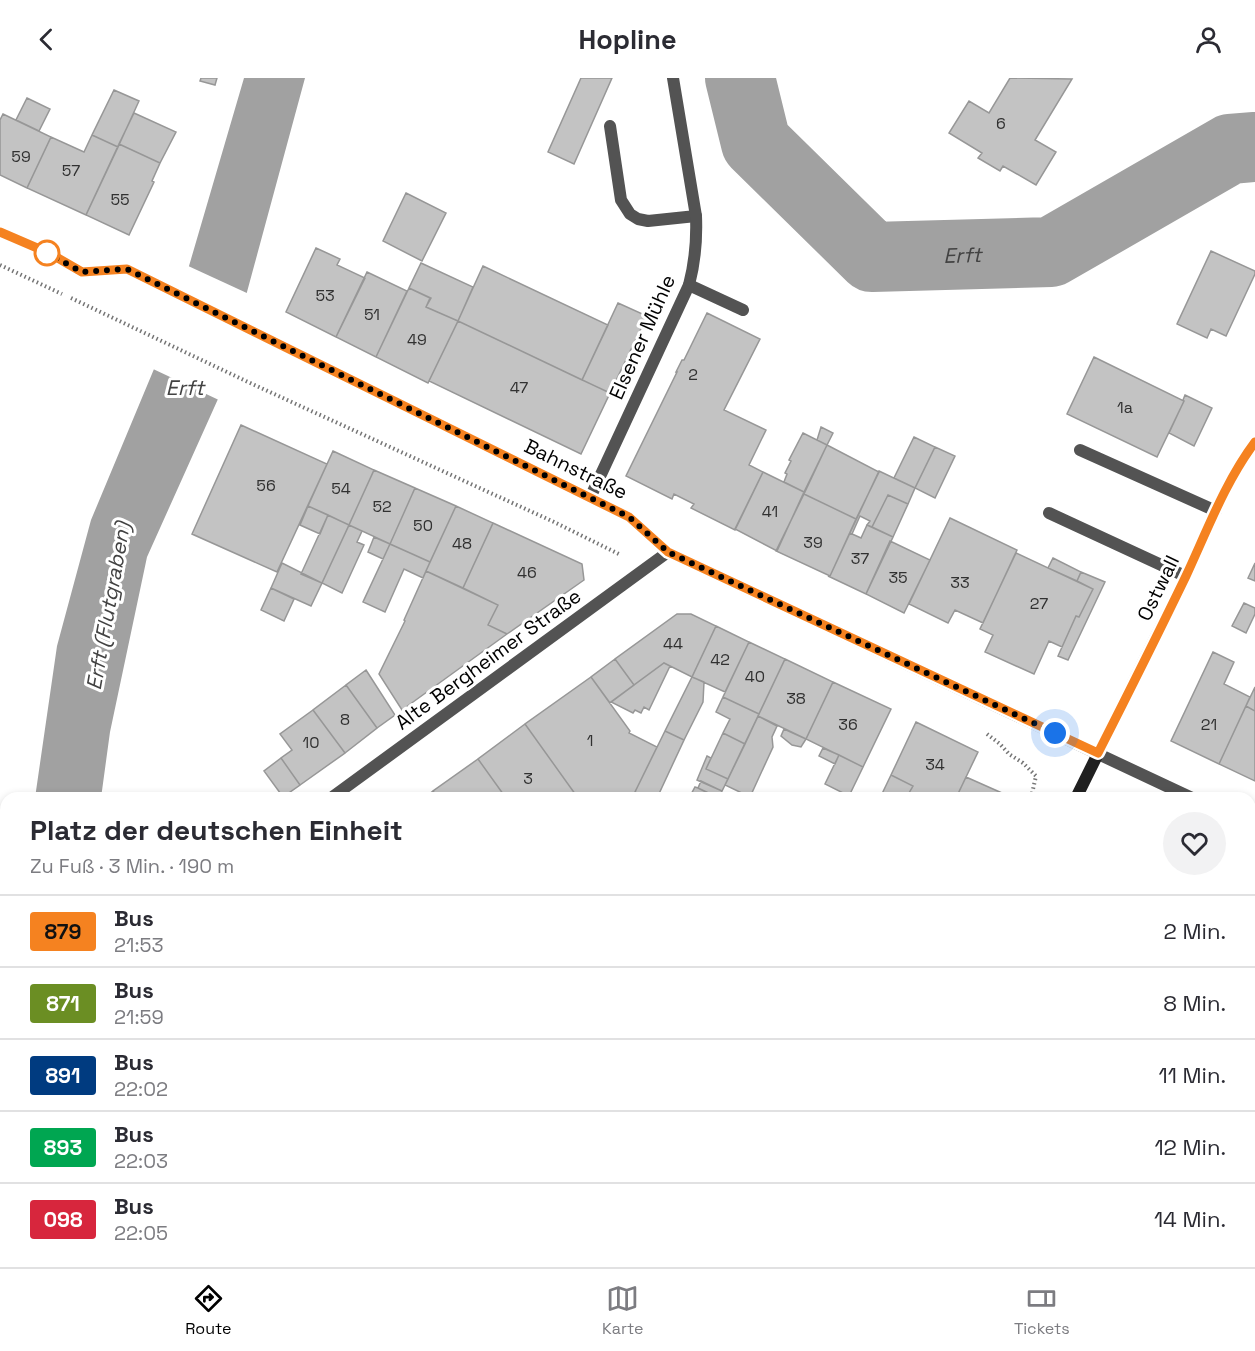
<!DOCTYPE html>
<html lang="de">
<meta charset="utf-8">
<style>
body{margin:0;font-family:"Space Grotesk",sans-serif;background:#f2f2f3;color:#2b2b33;height:100vh;display:flex;flex-direction:column;font-size:22px;white-space:nowrap}
*{box-sizing:border-box;margin:0}
p{font-size:20px;color:#7c7c81}
.icon{flex:none;width:33px;height:33px;fill:none;stroke:currentColor;stroke-width:2;stroke-linecap:round;stroke-linejoin:round}
.map{position:relative;flex:1;overflow:hidden}
.details{position:absolute;left:0px;top:714px;width:1256px;height:476px;display:flex;flex-direction:column;background:#fff;border-radius:18px 18px 0 0;box-shadow:0 3px 9px #0003}
.details>*{flex:none}
.badge{padding:0 12px;border-radius:4px;font-size:21px;line-height:39px}
.you{position:absolute;width:30px;height:30px;margin:-15px;border:4px solid #fff;border-radius:50%;background:#1a73e8;box-shadow:0 0 0 9px #1a73e833}
.map>.badge{position:absolute;translate:-50% -50%;box-shadow:0 0 0 3px #fff}
.round{display:grid;place-items:center;flex:none;width:63px;height:63px;border-radius:32px;background:#f2f2f3}
.overview{display:flex;align-items:center;justify-content:space-between;height:102px;padding:0 30px}
h1{font-size:28px;font-weight:700;line-height:45px}
ul{padding:0;list-style:none}
li{display:flex;align-items:center;gap:18px;height:72px;padding:0 30px;border-top:2px solid #e1e1e2}
li div{flex:1}
li b{display:block;font-size:22px}
li em{font-style:normal}
li .badge{min-width:66px;font-weight:700;text-align:center}
header{display:flex;justify-content:space-between;align-items:center;height:78px;padding:0 30px;background:#fff;font-size:27px;font-weight:700}
.tabs{display:flex;justify-content:space-around;align-items:center;height:84px;border-top:2px solid #e1e1e2;background:#fff;font-size:16px;color:#7c7c81}
.tabs a{display:grid;justify-items:center;gap:3px}
.tabs .on{color:#000}
.map>svg:first-child{display:block}
.water{fill:#a1a1a1}
.pier{fill:#fff}
.lines{fill:none;stroke-linecap:round;stroke-linejoin:round}
.river{stroke:#a1a1a1;stroke-width:70}
.building{fill:#c3c3c3;stroke:#979797;stroke-width:1.5}
.path{stroke:#757575;stroke-width:4;stroke-dasharray:1.5 3;stroke-linecap:butt}
.lane{stroke:#535353;stroke-width:12}
.street{stroke:#535353;stroke-width:12}
.secondary{stroke:#202020;stroke-width:12}
.line-casing{stroke:#fff;stroke-width:14}
.line{stroke:#f58220;stroke-width:9}
.walk{stroke:#000;stroke-width:6;stroke-dasharray:0 10.8}
.stop-dot{fill:#fff;stroke:#f58220;stroke-width:3}
.labels{text-anchor:middle;dominant-baseline:central;stroke-width:6;stroke-linejoin:round;paint-order:stroke}
.number-label{font-size:16px;fill:#313131}
.street-label{font-size:20px;fill:#000;stroke:#fff}
.water-label{font-size:21px;font-style:italic;fill:#424242;stroke:#fff}
</style>
<header><svg class="icon" aria-label="back" viewBox="0 0 24 24"><path d="M15 5l-7 7 7 7"/></svg>Hopline<svg class="icon" aria-label="person" viewBox="0 0 24 24"><circle cx="12" cy="8" r="4"/><path d="M4 21q1-7 8-7t8 7"/></svg></header>
<div class="map">
<svg width="1255" height="1189" viewBox="0 0 1255 1189">
<rect width="100%" height="100%" fill="#fff"/>
<path class="water" d="M244,0H305L218,321L147,479L110,654L101,720H35L57,568L91,442L154,291L189,188Z
M61,1184H129L130,1189H61Z"/>
<path class="pier" d="M186,187L249,216L221,323L151,290Z"/>
<g class="lines">
<path class="river" id="s1" d="M740,0L756,65L872,179L1051,174L1230,71L1255,69"/>
</g>
<path class="building" d="M201,0H217L215,7L200,3Z
M581,0H612L574,86L548,74Z
M1010,0L1072,1L1035,62L1056,74L1036,107L1003,88L1000,93L978,80L982,75L949,55L969,23L989,35Z
M114,12L139,23L118,69L92,57Z
M27,20L50,31L39,53L16,42Z
M134,35L176,54L160,85L119,66Z
M3,36L51,59L27,110L0,97V42Z
M92,57L118,69L86,137L27,110L51,59L84,74Z
M119,66L160,85L152,103L154,104L129,157L86,137Z
M406,115L446,135L422,183L383,163Z
M316,170L340,181L337,187L365,200L336,259L286,234Z
M1211,173L1255,193V196L1226,258L1211,251L1207,260L1177,246Z
M421,185L473,209L458,243L426,229L431,220L409,210Z
M483,188L608,247L582,302L458,243Z
M367,194L407,213L376,279L336,259Z
M409,210L430,220L426,229L458,243L428,305L376,279Z
M618,225L647,238L610,315L582,302Z
M707,235L760,261L724,332L766,352L749,387L763,394L735,452L691,430L694,426L674,416L672,421L626,398L677,294H676L682,282H684Z
M458,243L610,315L581,376L429,303Z
M1094,279L1184,323L1157,379L1067,336Z
M1185,317L1212,330L1194,368L1169,355L1184,323L1183,322Z
M241,347L327,386L277,494L192,456Z
M821,349L833,355L827,367L817,362Z
M803,355L827,367L804,414L784,404L787,396L785,395L791,383L789,382Z
M914,359L935,369L915,410L894,400Z
M827,367L879,394L856,441L804,416Z
M935,369L955,378L935,420L915,410Z
M333,373L374,392L349,447L308,428Z
M374,392L415,410L390,466L349,447Z
M879,393L915,410L908,426L888,417L872,449L867,447L870,443L860,438L852,456L850,455Z
M763,394L804,414L777,473L735,451Z
M415,410L456,428L430,484L390,466Z
M804,416L856,441L830,498L776,473Z
M888,417L908,426L893,459L872,449Z
M308,428L328,437L320,456L300,447Z
M456,428L493,445L463,510L426,493Z
M328,437L349,447L322,505L301,496Z
M950,440L1017,472L983,545L955,532L948,545L909,526Z
M493,445L582,486L584,502L507,556L488,547L498,527L463,510Z
M349,447L362,453L357,464L364,467L342,515L322,505Z
M867,447L893,459L866,516L828,498H830L850,455L861,460Z
M374,459L390,466L383,481L368,474Z
M890,463L930,482L904,535L866,516Z
M390,466L430,484L423,500L404,491L385,534L363,524Z
M1016,475L1093,511L1079,539L1076,538L1062,569L1049,563L1034,596L985,574L993,557L980,551Z
M1053,480L1081,494L1077,503L1048,490Z
M282,485L322,505L311,528L271,510Z
M1255,485V503L1248,500Z
M426,493L498,527L488,547L507,556L402,632L379,596L405,543L404,542Z
M1081,494L1105,504L1068,582L1058,578L1076,538L1079,539L1093,511L1077,503Z
M271,510L294,521L284,543L261,532Z
M1244,525L1255,530V536L1246,555L1232,548Z
M677,536H691L716,548L692,599L664,585L634,607L615,581Z
M716,548L749,564L725,614L692,599Z
M749,564L785,581L759,636L723,619Z
M1213,574L1234,584L1224,606L1250,619L1219,686L1171,663Z
M615,581L634,607L610,625L591,599Z
M785,581L833,604L806,661L758,638Z
M664,585L670,588L649,632L644,629L641,635L635,632L633,635L611,624Z
M366,592L395,637L377,650L346,607Z
M591,599L630,653L629,655L657,669L632,720H578L525,646Z
M692,599L704,604L703,624L684,662L665,653Z
M833,604L891,631L863,689L806,661Z
M346,607L377,650L345,675L313,632Z
M1255,609V633L1246,628Z
M723,619L759,636L745,666L723,655L730,641L716,634Z
M1246,628L1255,633V703L1219,686Z
M313,632L345,675L300,707L281,680L292,672L280,656Z
M758,638L777,648L772,659L773,669L750,719L725,707Z
M916,644L978,674L956,720H913L914,718L909,715L913,708L891,697Z
M525,646L578,720H506L478,681Z
M784,651L806,661L801,669L792,667L781,658Z
M665,653L684,662L657,720H647L635,714Z
M723,655L745,666L728,701L706,691Z
M823,670L839,677L835,686L819,678Z
M839,677L863,689L849,718L825,706Z
M707,678L711,680L706,691L728,701L722,713L697,702Z
M281,680L300,707L283,719L264,693Z
M478,681L506,720H438L433,713Z
M891,697L913,708L909,715L914,718L913,720H880Z
M966,699L1011,719L956,720Z
M701,703L722,713L719,720L698,710Z
M695,709L698,710L718,720H689Z
M433,713L438,720H424Z
M635,714L647,720H632Z
M1250,804L1255,806V870L1252,876L1250,874Z
M1255,910V960L1250,972V921Z
M519,1184H669L666,1189H530Z
M669,1184H728L725,1189H666Z
M865,1184H1014L1011,1189H876Z
M1014,1184H1063L1060,1189H1011Z
M1063,1184H1106L1103,1189H1060Z
M1219,1184H1238L1249,1189H1216Z"/>
<g class="lines">
<path class="path" d="M0,187L62,216
M71,220L248,304L554,444L619,476
M987,656L1000,666L1009,676L1023,685L1036,698L1031,720
M0,1013L6,1009
M151,1184L152,1189"/>
<path class="lane" d="M610,48L621,122L630,136L638,141L648,143L696,138
M689,207L743,232
M1080,372L1216,433
M1049,435L1185,498
M472,1184L473,1189
M749,1184L759,1189L761,1184"/>
<path class="street" d="M0,154L51,176L82,194L127,191L629,439L668,474L1192,720
M590,420L689,207C695,184 697,162 696,138L673,0
M331,720L668,474
M1250,747L1255,750
M822,1184L829,1189"/>
<path class="secondary" d="M1076,720C1113,646 1150,572 1186,498C1207,453 1225,404 1255,364
M0,777L6,780"/>
</g>
<g class="lines">
<defs>
<path id="line" d="M0,154L51,176L82,194L127,191L629,439L668,474L1098,675C1128,616 1157,558 1186,498C1207,453 1225,404 1255,364"/>
</defs>
<use href="#line" class="line-casing"/>
<use href="#line" class="line"/>
<path class="walk" d="M47,175L82,194L127,191L629,439L668,474L1055,655"/>
</g>
<circle class="stop-dot" cx="47" cy="175" r="12"/>
<g class="labels">
<g class="number-label">
<text x="1001" y="45">6</text>
<text x="21" y="78">59</text>
<text x="71" y="92">57</text>
<text x="120" y="121">55</text>
<text x="325" y="217">53</text>
<text x="372" y="236">51</text>
<text x="417" y="261">49</text>
<text x="693" y="296">2</text>
<text x="519" y="309">47</text>
<text x="1125" y="329">1a</text>
<text x="266" y="407">56</text>
<text x="341" y="410">54</text>
<text x="382" y="428">52</text>
<text x="770" y="433">41</text>
<text x="423" y="447">50</text>
<text x="813" y="464">39</text>
<text x="462" y="465">48</text>
<text x="860" y="480">37</text>
<text x="527" y="494">46</text>
<text x="898" y="499">35</text>
<text x="960" y="504">33</text>
<text x="1039" y="525">27</text>
<text x="673" y="565">44</text>
<text x="720" y="581">42</text>
<text x="755" y="598">40</text>
<text x="796" y="620">38</text>
<text x="345" y="641">8</text>
<text x="848" y="646">36</text>
<text x="1209" y="646">21</text>
<text x="590" y="662">1</text>
<text x="311" y="664">10</text>
<text x="935" y="686">34</text>
<text x="528" y="700">3</text>
</g>
<g class="street-label">
<text transform="translate(642 259) rotate(-66)">Elsener Mühle</text>
<text transform="translate(576 391) rotate(26)">Bahnstraße</text>
<text transform="translate(1158 510) rotate(-64)">Ostwall</text>
<text transform="translate(488 581) rotate(-36)">Alte Bergheimer Straße</text>
</g>
<g class="water-label">
<text stroke="none"><textPath href="#s1" startOffset="320">Erft</textPath></text>
<text x="185" y="309">Erft</text>
<text transform="translate(108 528) rotate(-80)">Erft (Flutgraben)</text>
</g>
</g>
</svg>
<div class="you" style="left:1055px;top:655px"></div>
<section class="details">
<div class="overview"><div><h1>Platz der deutschen Einheit</h1><p>Zu Fuß · 3 Min. · 190 m</p></div><a class="round"><svg class="icon" aria-label="heart" viewBox="0 0 24 24"><path d="M12 20l-8-8c-3-5 5-10 8-4 3-6 11-1 8 4z"/></svg></a></div>
<ul>
<li><span class="badge" style="background:#f58220;color:#111">879</span><div><b>Bus</b><p>21:53</p></div><em>2 Min.</em></li>
<li><span class="badge" style="background:#6b8e23;color:#fff">871</span><div><b>Bus</b><p>21:59</p></div><em>8 Min.</em></li>
<li><span class="badge" style="background:#003b80;color:#fff">891</span><div><b>Bus</b><p>22:02</p></div><em>11 Min.</em></li>
<li><span class="badge" style="background:#00a651;color:#fff">893</span><div><b>Bus</b><p>22:03</p></div><em>12 Min.</em></li>
<li><span class="badge" style="background:#d7263d;color:#fff">098</span><div><b>Bus</b><p>22:05</p></div><em>14 Min.</em></li>
</ul>
</section>
</div>
<nav class="tabs">
<a class="on"><svg class="icon" aria-label="directions" viewBox="0 0 24 24"><path d="M12 3l9 9-9 9-9-9zM9 14v-3h6M13 9l2 2-2 2"/></svg>Route</a>
<a><svg class="icon" aria-label="map" viewBox="0 0 24 24"><path d="M3 6l6-2 6 2 6-2v14l-6 2-6-2-6 2zM9 4v14M15 6v14"/></svg>Karte</a>
<a><svg class="icon" aria-label="tickets" viewBox="0 0 24 24"><path d="M3 7h18v10H3zM15 7v10"/></svg>Tickets</a>
</nav>
